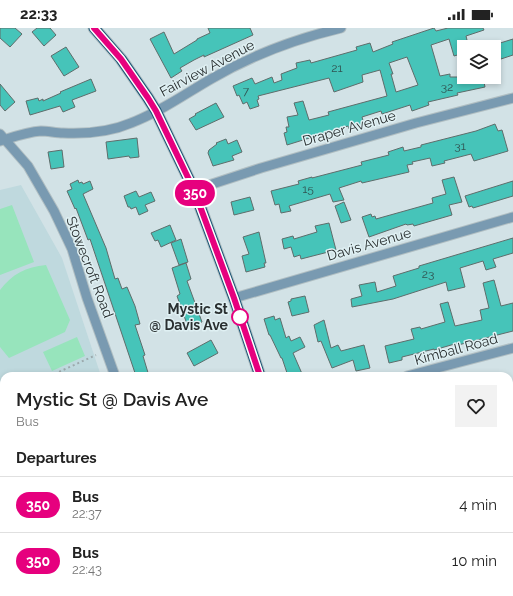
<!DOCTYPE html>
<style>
body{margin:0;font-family:Raleway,sans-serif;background:#f2f2f2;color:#222;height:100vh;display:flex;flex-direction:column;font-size:15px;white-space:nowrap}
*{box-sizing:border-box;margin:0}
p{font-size:13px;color:#767676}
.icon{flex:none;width:22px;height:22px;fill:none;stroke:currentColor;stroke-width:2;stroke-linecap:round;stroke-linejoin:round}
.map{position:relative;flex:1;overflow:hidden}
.sheet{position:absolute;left:0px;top:344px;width:513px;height:224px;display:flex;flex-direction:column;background:#fff;border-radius:12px 12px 0 0;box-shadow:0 2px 6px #0003}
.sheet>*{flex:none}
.badge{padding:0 8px;border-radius:13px;font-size:14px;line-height:26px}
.buttons{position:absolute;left:457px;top:12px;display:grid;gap:8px}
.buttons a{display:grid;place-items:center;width:44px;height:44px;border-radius:0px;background:#fff;box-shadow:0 2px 6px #0003;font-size:20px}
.map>.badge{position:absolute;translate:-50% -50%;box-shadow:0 0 0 2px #fff}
h2{padding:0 16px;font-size:15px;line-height:36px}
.round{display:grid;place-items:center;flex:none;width:42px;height:42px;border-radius:0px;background:#f2f2f2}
.headline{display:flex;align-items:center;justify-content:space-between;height:68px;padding:0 16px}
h1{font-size:19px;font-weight:600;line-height:30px}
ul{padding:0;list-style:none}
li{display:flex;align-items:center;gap:12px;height:56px;padding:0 16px;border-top:1px solid #e0e0e0}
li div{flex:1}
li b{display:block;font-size:15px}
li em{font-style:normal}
li .badge{min-width:44px;font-weight:700;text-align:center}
.status{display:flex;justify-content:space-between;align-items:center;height:28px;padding:0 20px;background:#fff;direction:ltr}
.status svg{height:11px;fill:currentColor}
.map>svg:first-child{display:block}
.built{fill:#bfd9de}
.green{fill:#97e4bc}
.building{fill:#46c4b9;stroke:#5e6d6b;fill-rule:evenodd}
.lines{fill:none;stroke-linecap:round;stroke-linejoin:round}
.minor-casing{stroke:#b0bec2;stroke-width:11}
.trunk-casing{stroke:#b0bec2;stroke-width:13}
.path{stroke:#9ca9ac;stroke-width:2;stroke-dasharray:2 3;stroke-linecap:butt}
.minor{stroke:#799ab1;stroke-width:9}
.trunk{stroke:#185475;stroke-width:11}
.line-casing{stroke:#fff;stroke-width:9}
.line{stroke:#e6007e;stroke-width:6}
.stop-dot{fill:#fff;stroke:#e6007e;stroke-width:2}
.labels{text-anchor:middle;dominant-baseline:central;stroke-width:3;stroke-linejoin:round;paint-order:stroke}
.number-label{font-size:12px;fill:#305452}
.street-label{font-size:14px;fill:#292f30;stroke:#dff0f3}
.stop-label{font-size:14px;font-weight:bold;fill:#292f30;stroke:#dff0f3;text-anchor:end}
</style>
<div class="status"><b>22:33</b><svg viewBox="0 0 49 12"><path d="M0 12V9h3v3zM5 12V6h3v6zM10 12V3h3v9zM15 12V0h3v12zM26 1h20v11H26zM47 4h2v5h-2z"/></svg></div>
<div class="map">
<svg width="513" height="568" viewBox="0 0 513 568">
<rect width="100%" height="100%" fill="#d2e2e6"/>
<path class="built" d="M21,157L62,230L101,348H4V493L0,495V162Z"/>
<path class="green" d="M12,177L34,234L0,247V181Z
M46,237L70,292L65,304L9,330L0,319V262C12,246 26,239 46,237Z
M77,309L85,328L52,343L43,324Z"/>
<path class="building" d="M0,0H15L22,6L10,19L0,10Z
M37,0H50L56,7L44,18L32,4Z
M208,0H250L253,7L204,29V27L194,32L180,40L182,43L171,50L150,11L164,4L174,26L197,12V11L210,5Z
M434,0L436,3L448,0H483L484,2L466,8L467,12L461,14L464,25L454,28L449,11L431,17L440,48L450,46V49H483L485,59L457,65L458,67L428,74L429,77L412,83L410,77L382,86L381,83L362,89L364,96L349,101L348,98L287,117L284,105L287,104L286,99H289L287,89L298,87L294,75L303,73L309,92L329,87L328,84L387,68L380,42L362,47L363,54L334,64L329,50L258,68L259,71L257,72L259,78L250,81L247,74L243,76L239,67L237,68L233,58L252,50L255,56L272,49L274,55L282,52L281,46L297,40L296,35L310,32L311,35L357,22L356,19L370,15L373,24L393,16L392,14ZM407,29L418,57L396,64L391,46H393L389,35Z
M513,11V27L501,31L497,16Z
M66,19L79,39L64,48L51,28Z
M91,51L96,63L72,72L75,79L63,84L60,78L30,87L26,73L38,70L39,73L43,71V73L61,65L60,64Z
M0,56L15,74L5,83L0,77Z
M216,75L224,89L196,102L189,91L196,87L195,86Z
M495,96L498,103L502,102L508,123L474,133L471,126L444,133L445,135L432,138L430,130L412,134L413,136L407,137L409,144L362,155L361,153L339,160L344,172L333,174L330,166L289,178L291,183L281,185L279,176L275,177L271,163L299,156L298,153L312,149V150L362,137L361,134L389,127L388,124L403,119L404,123L421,119V117L476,103Z
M137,110L139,129L130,130L129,128L108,131L106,114Z
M226,111L228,116L237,112L242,124L232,128L234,132L213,138L208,125L209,122L217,116L216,115Z
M62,122L64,139L51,141L48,124Z
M454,149L462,174L449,177L452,187L414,198L413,196L407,197L406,196L369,209L362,189L371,186L372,189L375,188L376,191L433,175L432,170L446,166L442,152Z
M78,152L79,155L82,154L83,156L90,153L93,161L83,166L106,220L115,251L118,250L122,261L127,259L135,278L140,296L135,297L145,327L143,328L149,348H136L90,211L88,212L76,180L75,181L67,163L72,161L70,156Z
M513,153V168L473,180L472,178L469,179L465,168Z
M136,163L139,169L151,164L155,173L145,177L148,183L139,187L136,179L131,181L130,179H128L124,168Z
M250,169L254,182L234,187L231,174Z
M344,174L351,192L341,195L335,178Z
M329,195L336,222L301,231L300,227L294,229L291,219L284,221L282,211L293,208L294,211L317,204L315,198Z
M170,197L176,212L161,219L158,212L155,213L151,205Z
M259,204L266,235H264L265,239L246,244L242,228L249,226L243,209Z
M513,210V225L493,231L496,239L486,242L483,233L460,240L465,259L448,263L446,254L393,271L352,279L351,271L362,268L359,257L375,254L377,264L396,258L393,248L419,240V238Z
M181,211L188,234L179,237L171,215Z
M186,235L191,251L187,253L202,294L188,299L177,268L180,266L172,240Z
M494,252L501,278L513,275V303L458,317V315L434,322V321L402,329V332L389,335L385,318L414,311L411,301L420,299L421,301L445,294L440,276L448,274L455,298L482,292L480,282L489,280L483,255Z
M305,268L309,284L292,288L288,274L291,273V271Z
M274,288L275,292L280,290L286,310L289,308L291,313L300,309L305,319L293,325L303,348H288L282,330H281L270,307H269L264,291Z
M324,292L331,320L338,317L341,323L364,317L370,340L356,343L353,332L332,340L321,313L318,314L314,297Z
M211,312L218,325L194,338L187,325Z"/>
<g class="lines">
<defs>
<path id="minor" d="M0,106L28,138L54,183L72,221L87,270L115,348
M0,113C13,109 27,104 41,103C48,103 56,105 63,105C85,106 110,104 131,95C160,84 185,66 211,51C252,27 295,11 341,0
M194,162L261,140L416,95L513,70
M234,270L513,189
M407,348L513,320
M0,507L4,505
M509,521L513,517
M195,564L197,568
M457,568L461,564"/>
<path id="trunk" d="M94,0L121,31L148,70L156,83L194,162L234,270L260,348
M366,564L370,568"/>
</defs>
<use href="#minor" class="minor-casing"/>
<use href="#trunk" class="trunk-casing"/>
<path class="path" d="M50,348L96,327"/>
<use href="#minor" class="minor"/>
<use href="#trunk" class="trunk"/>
</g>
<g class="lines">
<defs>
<path id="line" d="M94,0L121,31L148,70L156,83L194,162L234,270L260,348"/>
</defs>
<use href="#line" class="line-casing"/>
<use href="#line" class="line"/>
</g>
<circle class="stop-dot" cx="240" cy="289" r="8"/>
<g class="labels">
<g class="number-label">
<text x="337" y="40">21</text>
<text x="447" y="59">32</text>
<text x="246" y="63">7</text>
<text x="460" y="118">31</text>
<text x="308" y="161">15</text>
<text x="428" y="246">23</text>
</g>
<g class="street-label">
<text transform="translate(207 40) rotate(-28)">Fairview Avenue</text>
<text transform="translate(349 100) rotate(-16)">Draper Avenue</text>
<text transform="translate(369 216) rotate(-16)">Davis Avenue</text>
<text transform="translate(90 239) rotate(69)">Stowecroft Road</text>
<text transform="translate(456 321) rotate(-15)">Kimball Road</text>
</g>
<g class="stop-label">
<text x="228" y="281">Mystic St<tspan x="228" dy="16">@ Davis Ave</tspan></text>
</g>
</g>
</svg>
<div class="buttons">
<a><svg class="icon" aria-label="layers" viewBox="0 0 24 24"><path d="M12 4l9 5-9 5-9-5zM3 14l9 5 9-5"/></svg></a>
</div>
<b class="badge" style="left:195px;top:165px;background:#e6007e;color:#fff">350</b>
<section class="sheet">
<div class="headline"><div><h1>Mystic St @ Davis Ave</h1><p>Bus</p></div><a class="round"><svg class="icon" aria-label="heart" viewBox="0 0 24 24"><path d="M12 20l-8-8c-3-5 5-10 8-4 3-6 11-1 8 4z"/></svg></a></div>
<h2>Departures</h2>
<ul>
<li><span class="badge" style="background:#e6007e;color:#fff">350</span><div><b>Bus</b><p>22:37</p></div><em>4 min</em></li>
<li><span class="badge" style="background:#e6007e;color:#fff">350</span><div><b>Bus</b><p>22:43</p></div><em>10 min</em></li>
</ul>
</section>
</div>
